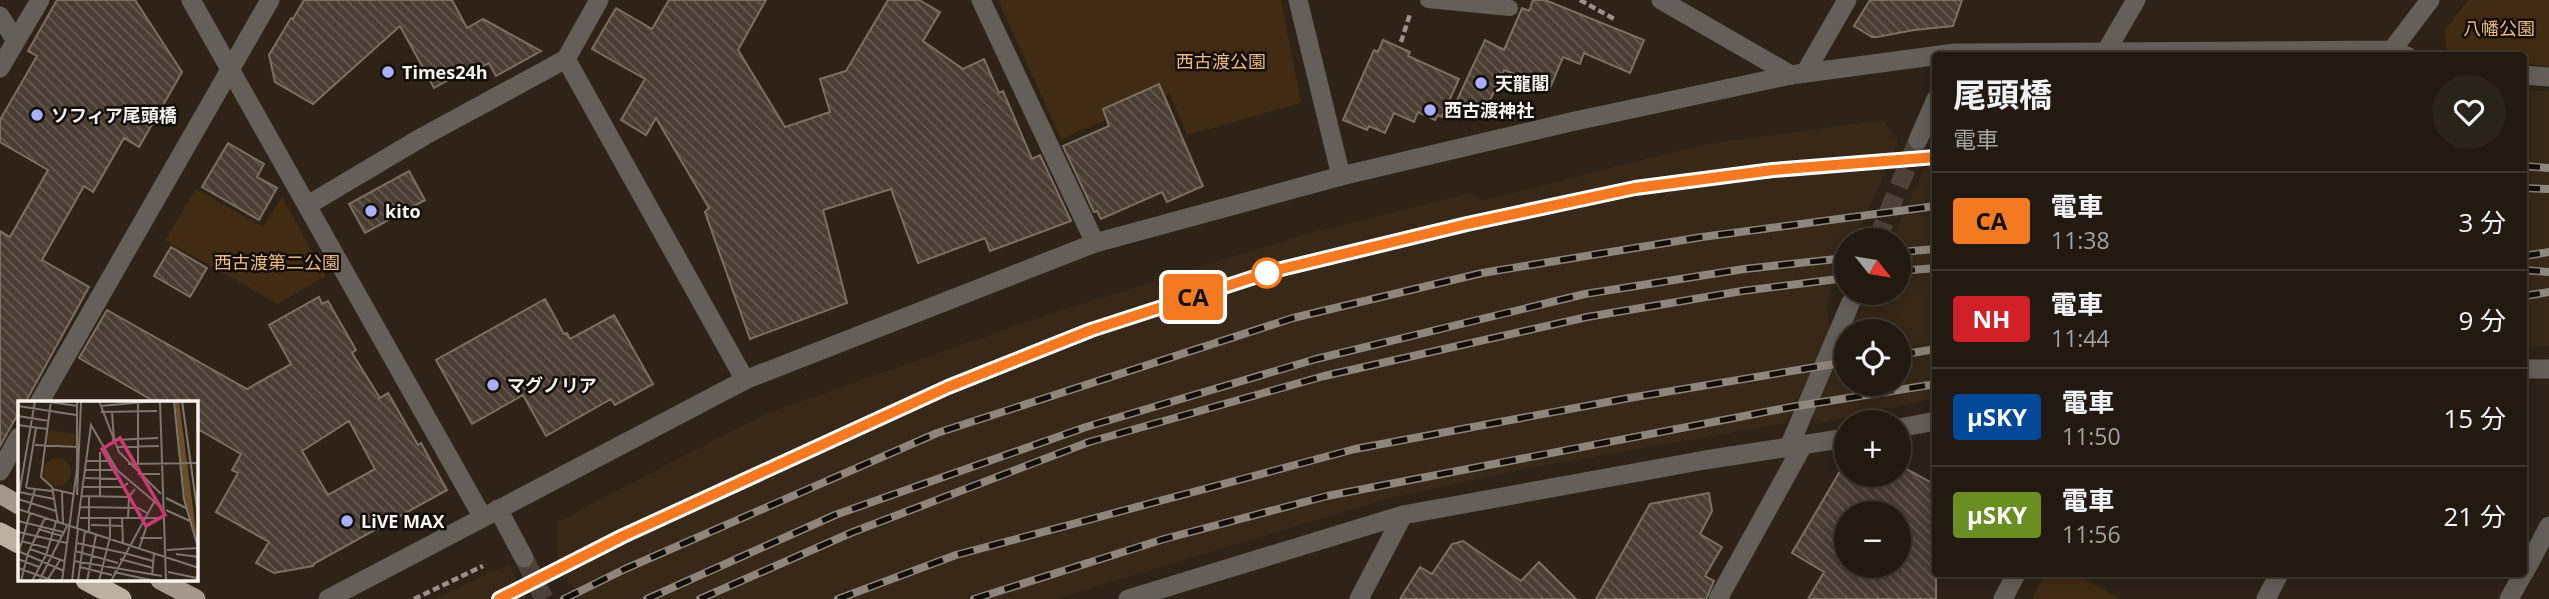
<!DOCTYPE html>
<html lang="ja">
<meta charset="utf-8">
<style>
body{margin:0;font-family:"Open Sans","Noto Sans JP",sans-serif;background:#2a231a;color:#f1f3f6;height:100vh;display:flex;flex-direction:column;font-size:26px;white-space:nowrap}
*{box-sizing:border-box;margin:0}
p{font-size:23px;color:#a2a19f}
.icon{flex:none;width:38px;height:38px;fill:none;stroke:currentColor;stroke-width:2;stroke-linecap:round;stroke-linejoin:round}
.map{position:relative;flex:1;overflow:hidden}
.sheet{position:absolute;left:1932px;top:52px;width:595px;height:525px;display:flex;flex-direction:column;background:#221a11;border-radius:7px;box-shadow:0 4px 18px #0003,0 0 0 2px #3f3831}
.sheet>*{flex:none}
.badge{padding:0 14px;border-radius:5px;font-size:24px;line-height:46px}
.needle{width:46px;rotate:120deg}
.tools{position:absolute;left:1834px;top:228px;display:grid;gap:14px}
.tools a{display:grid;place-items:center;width:77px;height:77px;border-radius:50%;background:#221a11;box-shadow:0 4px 18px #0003,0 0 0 2px #3f3831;font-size:35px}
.map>.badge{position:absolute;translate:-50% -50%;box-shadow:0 0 0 4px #fff}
.round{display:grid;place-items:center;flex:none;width:74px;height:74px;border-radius:37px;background:#2a231a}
.head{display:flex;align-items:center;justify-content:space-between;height:119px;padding:0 21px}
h1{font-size:33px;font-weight:700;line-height:52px}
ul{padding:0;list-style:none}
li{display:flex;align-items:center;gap:21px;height:98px;padding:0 21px;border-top:2px solid #3f3831}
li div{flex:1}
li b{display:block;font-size:26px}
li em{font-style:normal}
li .badge{min-width:77px;font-weight:700;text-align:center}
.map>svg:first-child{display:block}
.built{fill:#372817;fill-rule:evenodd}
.park{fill:#412b12}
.building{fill:url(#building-back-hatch);stroke:#7c7062;stroke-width:2;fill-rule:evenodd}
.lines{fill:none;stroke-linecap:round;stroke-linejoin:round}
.minor-tunnel{stroke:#4c4237;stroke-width:19;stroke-dasharray:19 10;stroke-linecap:butt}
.path{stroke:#9a9187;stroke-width:4.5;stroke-dasharray:7 3.5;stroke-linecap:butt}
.service{stroke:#655f59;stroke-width:16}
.minor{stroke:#655f59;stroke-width:19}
.tertiary{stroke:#655f59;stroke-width:19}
.primary{stroke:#a4998d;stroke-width:19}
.motorway{stroke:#bdb0a1;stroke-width:21}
.rail-casing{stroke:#8e867c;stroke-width:8}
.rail{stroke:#120d08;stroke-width:5;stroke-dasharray:16;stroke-linecap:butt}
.motorway-bridge{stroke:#bdb0a1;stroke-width:21}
.line-casing{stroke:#fff;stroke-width:16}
.line{stroke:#f47921;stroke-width:10}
.poi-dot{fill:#a9b0fc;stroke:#120d08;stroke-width:2.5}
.stop-dot{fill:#fff;stroke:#f47921;stroke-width:3.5}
.labels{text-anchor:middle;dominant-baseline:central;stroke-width:5;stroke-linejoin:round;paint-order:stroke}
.park-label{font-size:18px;fill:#ecba81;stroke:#120d08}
.poi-label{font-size:18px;font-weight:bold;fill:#faf3eb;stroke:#120d08;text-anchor:start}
.inset-road{fill:none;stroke:#7f766c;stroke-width:2}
.view{fill:#ca3971;fill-opacity:0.15;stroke:#ca3971;stroke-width:3.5}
.inset-edge{fill:none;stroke:#faf3eb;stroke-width:3.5}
</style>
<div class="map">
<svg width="2549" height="599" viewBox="0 0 2549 599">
<defs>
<pattern id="building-back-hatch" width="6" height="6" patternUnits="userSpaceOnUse" patternTransform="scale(1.75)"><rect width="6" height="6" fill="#4a3e32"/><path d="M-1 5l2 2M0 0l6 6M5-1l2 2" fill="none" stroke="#655a50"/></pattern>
</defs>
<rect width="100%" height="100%" fill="#2d2317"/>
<path class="built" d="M2524,90L2549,91V346L2524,345Z
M1884,120L1898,142L1855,240H1846V259L1826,304L1830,332L1786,423L1525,469L1391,498L1055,599H577L557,558V522L764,414L1044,316L1312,232L1470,193L1482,201L1700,145Z
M1935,144V398L1816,424L1808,413L1844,332L1860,312L1869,292H1899V240H1892ZM1846,331H1899V383H1846Z
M510,565L527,599H435L488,573Z"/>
<path class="park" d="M998,0H1281L1301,103L1187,135L1169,93L1061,139Z
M2468,0H2549V66L2524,64V56H2447L2445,30Z
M196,189L263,227L282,197L326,276L278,304L165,240Z
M2045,574H2076L2121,599H2032Z"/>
<path class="building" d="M57,0H135L182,72L139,147L124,138L93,192L84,186L42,260L89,287L25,403H19V412L0,446V231L10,237L48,170L0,142V120L37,56L28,51Z
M304,0H452L467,28L483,19L541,51L496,76L489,63L463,77L461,73L434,88L400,26L313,104L275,82L269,55L291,18L293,19Z
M669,0H766L738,50L785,127L830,112L820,79L846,71L888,0H919L940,12L923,41L963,69L984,59L999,93L1003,91L1032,159L1040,155L1071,221L990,251L985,238L918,263L891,189L823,210L847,303L750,339L705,212L709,208L656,118L646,135L621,120L645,79L592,49L616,8L652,29Z
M1533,0H1545L1644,40L1630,73L1584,53L1580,64L1563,57L1550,88L1504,70L1484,113L1457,100L1485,40L1504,50L1522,8L1529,11Z
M1870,0H1962L1953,26L1914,30L1877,37H1872L1854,26Z
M1383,40L1410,52L1408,56L1459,79L1442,117L1438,115L1435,120L1418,112L1414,122L1394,113L1385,133L1369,126L1367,130L1343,120L1374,50L1378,52Z
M1159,84L1203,186L1167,202L1162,192L1101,219L1097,211L1094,212L1063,146L1109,126L1103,109Z
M228,143L264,164L257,177L277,188L259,220L202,187Z
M409,171L425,200L365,233L349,204Z
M171,247L207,268L190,297L154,276Z
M319,297L322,304L328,301L356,350L352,353L380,398L388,393L418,445L421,443L447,490L315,563L313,566L274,573L256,563L269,542L216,512L238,473L232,470L241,454L196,428V403H157L79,358L107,310L247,389L291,364L269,325ZM349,421L375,469L328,495L302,451Z
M545,299L564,334L567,333L570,339L614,315L653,384L615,405L611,399L546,436L523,395L472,424L436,360Z
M1846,461V474H1899V465L1936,485V599H1808L1824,572L1792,553ZM1846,513H1899V565H1846Z
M1709,493L1712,511L1700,534L1722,547L1705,576L1714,581L1706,599H1596L1650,504Z
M1463,541L1521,581L1539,562L1576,599H1400L1420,567L1432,574L1452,544Z"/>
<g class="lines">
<path class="minor-tunnel" d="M1877,240L1918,140
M524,558L544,599"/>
<path class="path" d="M1580,0L1616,20
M1401,42L1410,14
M414,599L483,566"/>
<path class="service" d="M1428,0L1510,8"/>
<path class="minor" d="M191,0L482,516
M981,0L1095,243
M1298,0L1341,176
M1661,0L1791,75
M0,16L16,41
M2392,50L2407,56
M2105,53L2136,0
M566,59L745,380
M0,68L40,0
M1805,73L1847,0
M2524,75L2549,77
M1918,140L1936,99
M308,205L424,136L566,59L599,0
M39,403L270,0
M1788,449L1851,302
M0,471L19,437
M498,509L524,558
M2524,573L2549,526
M1359,599L1403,515
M2003,599L2016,574
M2266,599L2279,574
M2509,599L2523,574"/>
<path class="tertiary" d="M2524,369H2549
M1899,428L1936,421
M328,599L745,380L1095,243L1341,176L1575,121L1791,75L1955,53L2392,50L2430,0
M1128,599L1403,515L1705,460L1846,438
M1718,599L1802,447"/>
<path class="primary" d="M0,494L19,505
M160,580L196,599"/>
<path class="motorway" d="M0,533L19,543"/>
<defs>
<path id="rail" d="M2524,166L2549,168
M2524,188L2549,189
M1899,252L1936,249
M2524,256L2549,252
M2524,270L2549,272
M1899,271L1936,268
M2524,296L2549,292
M1899,355L1936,349
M499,599L623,536L948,387L1091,330L1273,271L1467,224L1635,188L1773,170L1936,157
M564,599L625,569L937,433L1293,318L1482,273L1702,237L1936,206
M647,599L835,515L1086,427L1316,359L1585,294L1744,269L1846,258
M700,599L853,532L1089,442L1324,376L1587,317L1742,291L1846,278
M838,599L956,555L1355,449L1629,398L1846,362
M974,599L1164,539L1327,496L1791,407L1936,384"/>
</defs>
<use href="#rail" class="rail-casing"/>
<use href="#rail" class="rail"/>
<path class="motorway-bridge" d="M86,580L121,599"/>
</g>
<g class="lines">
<defs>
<path id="line" d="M499,599L623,536L948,387L1091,330L1273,271L1467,224L1635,188L1773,170L1936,157"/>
</defs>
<use href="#line" class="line-casing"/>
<use href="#line" class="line"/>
</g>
<g class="poi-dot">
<circle cx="388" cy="72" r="7"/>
<circle cx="1481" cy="83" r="7"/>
<circle cx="1430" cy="110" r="7"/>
<circle cx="37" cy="115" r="7"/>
<circle cx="371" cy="211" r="7"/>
<circle cx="493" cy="385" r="7"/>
<circle cx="347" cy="521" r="7"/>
</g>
<circle class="stop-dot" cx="1267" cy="273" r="14"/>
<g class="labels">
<g class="park-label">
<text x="2499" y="28">八幡公園</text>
<text x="1221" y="61">西古渡公園</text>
<text x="277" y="262">西古渡第二公園</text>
</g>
<g class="poi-label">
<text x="402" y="72">Times24h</text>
<text x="1495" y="83">天龍閣</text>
<text x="1444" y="110">西古渡神社</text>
<text x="51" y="115">ソフィア尾頭橋</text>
<text x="385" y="211">kito</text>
<text x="507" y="385">マグノリア</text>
<text x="361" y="521">LiVE MAX</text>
</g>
</g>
<g transform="translate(18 401)">
<rect width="180" height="180" fill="#2d2317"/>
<path d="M30,29L58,33V44H29ZM25 71a14 14 0 1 1 28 0a14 14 0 1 1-28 0Z" fill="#412b12"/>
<path d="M157,0H161L180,145L167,98Z" fill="#6c4e2c"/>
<path class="inset-road" d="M24,0L60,5M33,0L23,76L34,86L40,121M81,0L101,51L143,93M120,0V62M142,0L148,180M156,0L166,98L181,150M164,0L181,122M0,5L58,14M82,5L139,0M83,11L139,10M94,11L96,39M0,15L31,20M0,24L29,28M94,39L140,37M17,44L61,46M98,46L141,45M82,51V96M69,60H93M110,63L181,62M67,69H99M120,73H142M67,77L99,78M65,86H105L110,82M8,87L18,27M9,87L34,90M34,88L56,93M1,91L36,98M44,91L45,123M59,94L63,0M64,95L111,96M148,97L168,107M0,98L38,110M0,99L17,0M62,106L120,107L129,112M0,108L181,167M148,109L172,120M10,112L17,88M62,117H143M104,117L105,142M110,117L111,96L117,88M0,120L45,131M73,124L104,125M59,127L73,24L99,69L143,106M20,128L44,135M0,131L49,142M71,132V96M122,137H144M3,140L30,147M58,142L106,152M12,148L46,160M121,148L129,124M149,149L179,147M0,150L46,170M57,150L100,162M106,152L135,160M158,153L181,156M0,154L12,112M0,158L21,166M102,158L135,167M56,160L144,175M62,166L94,174M0,167L36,180M96,171L137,180M150,171L179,177M134,175L136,153M30,178L42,159M3,180L10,152L27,117M14,180L28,154L38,121M21,180L49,125M44,180L59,68V0M54,180L60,128M60,180L67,130M69,180L78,134M81,180L92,136V117M93,180L136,101"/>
<path class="view" d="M102,37L147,114L128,125L84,48Z"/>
<rect width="180" height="180" class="inset-edge"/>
</g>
</svg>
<div class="tools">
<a><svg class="needle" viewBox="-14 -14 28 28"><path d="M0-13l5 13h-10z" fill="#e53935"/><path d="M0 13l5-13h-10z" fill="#a2a19f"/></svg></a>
<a><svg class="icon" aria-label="locate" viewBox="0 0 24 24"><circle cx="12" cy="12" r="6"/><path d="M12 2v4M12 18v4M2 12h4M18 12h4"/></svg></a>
<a>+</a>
<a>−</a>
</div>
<b class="badge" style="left:1193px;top:297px;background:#f47921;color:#111">CA</b>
<section class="sheet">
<div class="head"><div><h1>尾頭橋</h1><p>電車</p></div><a class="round"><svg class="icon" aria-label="heart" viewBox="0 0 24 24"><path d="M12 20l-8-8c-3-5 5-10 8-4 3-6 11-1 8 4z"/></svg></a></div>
<ul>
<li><span class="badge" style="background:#f47921;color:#111">CA</span><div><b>電車</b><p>11:38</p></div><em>3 分</em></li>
<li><span class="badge" style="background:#d12027;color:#fff">NH</span><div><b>電車</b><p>11:44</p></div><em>9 分</em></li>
<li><span class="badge" style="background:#004898;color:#fff">μSKY</span><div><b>電車</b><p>11:50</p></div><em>15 分</em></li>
<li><span class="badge" style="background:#6b8e23;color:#fff">μSKY</span><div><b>電車</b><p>11:56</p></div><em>21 分</em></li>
</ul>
</section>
</div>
